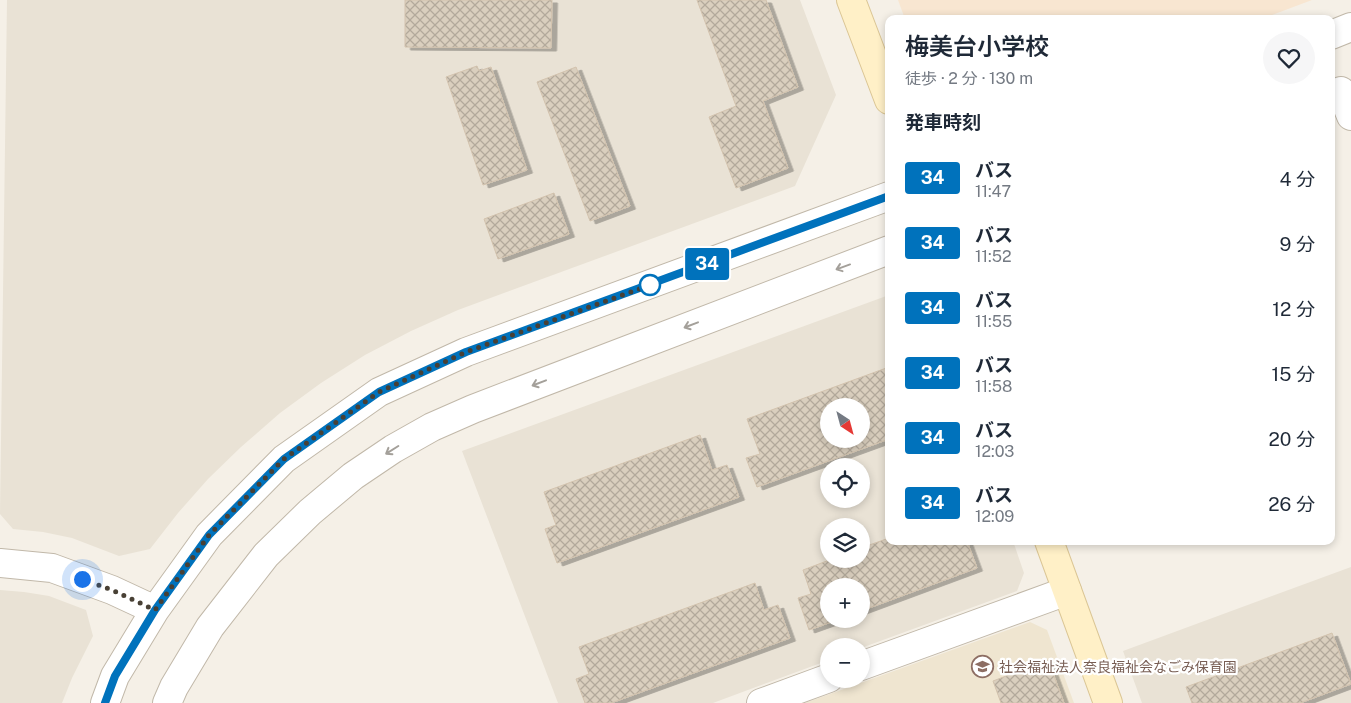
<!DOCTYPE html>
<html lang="ja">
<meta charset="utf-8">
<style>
body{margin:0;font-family:"Public Sans","Noto Sans JP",sans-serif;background:#f6f6f7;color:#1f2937;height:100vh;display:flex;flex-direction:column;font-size:19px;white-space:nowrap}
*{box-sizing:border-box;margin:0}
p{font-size:16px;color:#747a83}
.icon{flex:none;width:28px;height:28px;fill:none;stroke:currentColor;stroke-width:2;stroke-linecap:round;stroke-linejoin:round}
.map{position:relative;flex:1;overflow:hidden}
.panel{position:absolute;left:885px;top:15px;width:450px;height:530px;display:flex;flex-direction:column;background:#fff;border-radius:10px;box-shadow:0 2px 8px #0003}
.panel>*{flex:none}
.badge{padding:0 10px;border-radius:4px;font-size:18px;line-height:32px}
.needle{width:32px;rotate:144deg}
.buttons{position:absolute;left:820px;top:398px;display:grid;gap:10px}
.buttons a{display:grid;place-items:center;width:50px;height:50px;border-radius:50%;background:#fff;box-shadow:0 2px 8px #0003;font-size:25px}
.you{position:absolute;width:25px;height:25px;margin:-12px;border:4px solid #fff;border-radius:50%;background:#1a73e8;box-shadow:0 0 0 8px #1a73e833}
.map>.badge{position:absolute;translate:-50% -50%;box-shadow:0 0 0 2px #fff}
h2{padding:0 20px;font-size:19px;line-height:45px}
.round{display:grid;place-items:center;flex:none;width:52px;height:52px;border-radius:26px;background:#f6f6f7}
.head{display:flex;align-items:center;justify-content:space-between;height:85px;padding:0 20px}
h1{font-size:24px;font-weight:600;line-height:38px}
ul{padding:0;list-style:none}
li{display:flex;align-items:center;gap:15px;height:65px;padding:0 20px}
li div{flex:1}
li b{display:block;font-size:19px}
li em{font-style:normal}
li .badge{min-width:55px;font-weight:700;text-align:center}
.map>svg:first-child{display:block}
.residential{fill:#e9e2d5;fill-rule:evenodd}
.commercial{fill:#f8e6d1}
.education{fill:#efe5d0}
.building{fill:url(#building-cross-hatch);stroke:#d3c3ae;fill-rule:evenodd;filter:url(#shadow)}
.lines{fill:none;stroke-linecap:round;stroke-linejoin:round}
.street-casing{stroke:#c1b8a9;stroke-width:30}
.secondary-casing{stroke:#dbc695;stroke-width:30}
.street{stroke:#fff;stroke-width:28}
.secondary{stroke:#fff0c7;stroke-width:28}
.oneway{stroke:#a4a09a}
.line-casing{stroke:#fff;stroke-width:11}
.line{stroke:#0072bc;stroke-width:8}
.walk{stroke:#484035;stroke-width:5;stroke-dasharray:0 9}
.stop-dot{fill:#fff;stroke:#0072bc;stroke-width:2.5}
.labels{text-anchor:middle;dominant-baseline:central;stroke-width:4.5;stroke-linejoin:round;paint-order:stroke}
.education-label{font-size:14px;fill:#785e54;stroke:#fff;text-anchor:start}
</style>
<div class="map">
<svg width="1351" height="703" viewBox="0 0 1351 703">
<defs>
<pattern id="building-cross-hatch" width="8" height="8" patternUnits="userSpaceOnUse" patternTransform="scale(1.25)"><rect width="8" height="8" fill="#dacfbe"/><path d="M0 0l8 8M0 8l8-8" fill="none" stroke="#b3a99b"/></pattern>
<filter id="shadow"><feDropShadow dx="5.5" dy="3" stdDeviation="0" flood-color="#0004"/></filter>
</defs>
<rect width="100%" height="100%" fill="#f5f0e7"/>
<path class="residential" d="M7,0H800L836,95L795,186L458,310L411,331L365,355L321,383L280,413L241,447L208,479L178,513L150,549L119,556L72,538L43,532L13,529L0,514Z
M889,295V541H1013L1024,573L1017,591L861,648V646H829V660L713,703H558L462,451ZM829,406H861V439H829ZM829,466H861V499H829ZM829,526H861V559H829ZM829,586H861V619H829Z
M1351,567V703H1142L1123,651Z
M0,590L24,592L49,596L86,610L93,636L72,678L62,703H0Z"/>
<path class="commercial" d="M898,0H1312L1261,19H905Z"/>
<path class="education" d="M1030,622L1047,630L1074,703H805Z"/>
<path class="building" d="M405,0H552L551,48L405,47Z
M697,0H766L798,87L763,101L788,168L736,188L709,117L736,106Z
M477,66L479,71L491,67L527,170L483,185L446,77Z
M576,67L630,206L590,221L537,82Z
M554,193L569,234L498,259L484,219Z
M889,367V439L757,487L746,458L760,454L747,419ZM829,406H861V439H829Z
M700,435L712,470L727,465L739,497L557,563L545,529L556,525L544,492Z
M889,538V541H967L977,568L861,611V586H829V619H840L809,630L798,598L811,594L803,570L832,559H861V548Z
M755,583L764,610L778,605L790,638L611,703H585L576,679L589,674L579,647Z
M1332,633L1351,684L1300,703H1192L1186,687Z
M1048,660L1064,703H1001L993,681Z"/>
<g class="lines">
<defs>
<path id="street" d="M1331,35L1351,27
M1341,91L1351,116
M0,563L52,568L112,590L155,610
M861,666L1067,591
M105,703L115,676L155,610L209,535L284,459L379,392L466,352L889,196
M167,703L174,687L210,627L266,555L310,512L353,476L393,449L432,427L473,409L889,250
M761,703L829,678"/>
<path id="secondary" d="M851,0L889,100
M1049,541L1108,703"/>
</defs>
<use href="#street" class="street-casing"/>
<use href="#secondary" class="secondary-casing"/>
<use href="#street" class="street"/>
<use href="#secondary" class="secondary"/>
</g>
<defs><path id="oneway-shaft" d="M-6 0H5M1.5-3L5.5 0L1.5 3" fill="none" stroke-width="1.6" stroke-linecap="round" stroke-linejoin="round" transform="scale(1.25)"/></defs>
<g class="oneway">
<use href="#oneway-shaft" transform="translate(843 267) rotate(160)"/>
<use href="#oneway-shaft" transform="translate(691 325) rotate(159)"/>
<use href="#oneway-shaft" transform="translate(539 383) rotate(159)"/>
<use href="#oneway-shaft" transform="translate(392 450) rotate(148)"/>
</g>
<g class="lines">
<defs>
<path id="line" d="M105,703L115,676L155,610L209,535L284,459L379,392L466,352L889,196"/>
</defs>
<use href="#line" class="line-casing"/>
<use href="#line" class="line"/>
<path class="walk" d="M82,579L112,590L155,610L209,535L284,459L379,392L466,352L650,285"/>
</g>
<defs>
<symbol id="school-ring" viewBox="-11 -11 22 22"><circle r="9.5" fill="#fff" stroke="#8d6e63" stroke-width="1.5"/><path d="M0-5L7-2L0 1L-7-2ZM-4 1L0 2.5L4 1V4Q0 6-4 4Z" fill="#8d6e63"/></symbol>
</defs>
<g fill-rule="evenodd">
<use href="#school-ring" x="970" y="654" width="25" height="25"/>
</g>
<circle class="stop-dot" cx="650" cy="285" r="10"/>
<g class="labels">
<g class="education-label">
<text x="999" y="667">社会福祉法人奈良福祉会なごみ保育園</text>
</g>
</g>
</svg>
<div class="buttons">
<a><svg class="needle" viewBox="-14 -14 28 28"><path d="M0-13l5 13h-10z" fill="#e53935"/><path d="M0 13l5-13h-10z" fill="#747a83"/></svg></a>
<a><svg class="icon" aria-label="locate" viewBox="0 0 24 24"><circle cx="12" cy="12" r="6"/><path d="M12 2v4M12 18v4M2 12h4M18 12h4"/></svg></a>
<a><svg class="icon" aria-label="layers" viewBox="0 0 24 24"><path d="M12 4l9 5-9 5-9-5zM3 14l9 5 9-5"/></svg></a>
<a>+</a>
<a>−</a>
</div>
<div class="you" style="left:82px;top:579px"></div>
<b class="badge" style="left:707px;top:264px;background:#0072bc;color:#fff">34</b>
<section class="panel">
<div class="head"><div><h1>梅美台小学校</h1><p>徒歩 · 2 分 · 130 m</p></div><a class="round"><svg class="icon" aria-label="heart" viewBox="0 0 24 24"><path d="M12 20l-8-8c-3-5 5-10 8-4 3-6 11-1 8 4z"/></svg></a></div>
<h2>発車時刻</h2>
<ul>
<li><span class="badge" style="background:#0072bc;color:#fff">34</span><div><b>バス</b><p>11:47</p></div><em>4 分</em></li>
<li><span class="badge" style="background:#0072bc;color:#fff">34</span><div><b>バス</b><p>11:52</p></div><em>9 分</em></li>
<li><span class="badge" style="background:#0072bc;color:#fff">34</span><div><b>バス</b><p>11:55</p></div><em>12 分</em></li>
<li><span class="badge" style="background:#0072bc;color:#fff">34</span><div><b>バス</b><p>11:58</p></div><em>15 分</em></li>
<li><span class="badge" style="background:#0072bc;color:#fff">34</span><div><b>バス</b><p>12:03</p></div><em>20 分</em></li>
<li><span class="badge" style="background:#0072bc;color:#fff">34</span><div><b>バス</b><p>12:09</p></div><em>26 分</em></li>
</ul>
</section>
</div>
